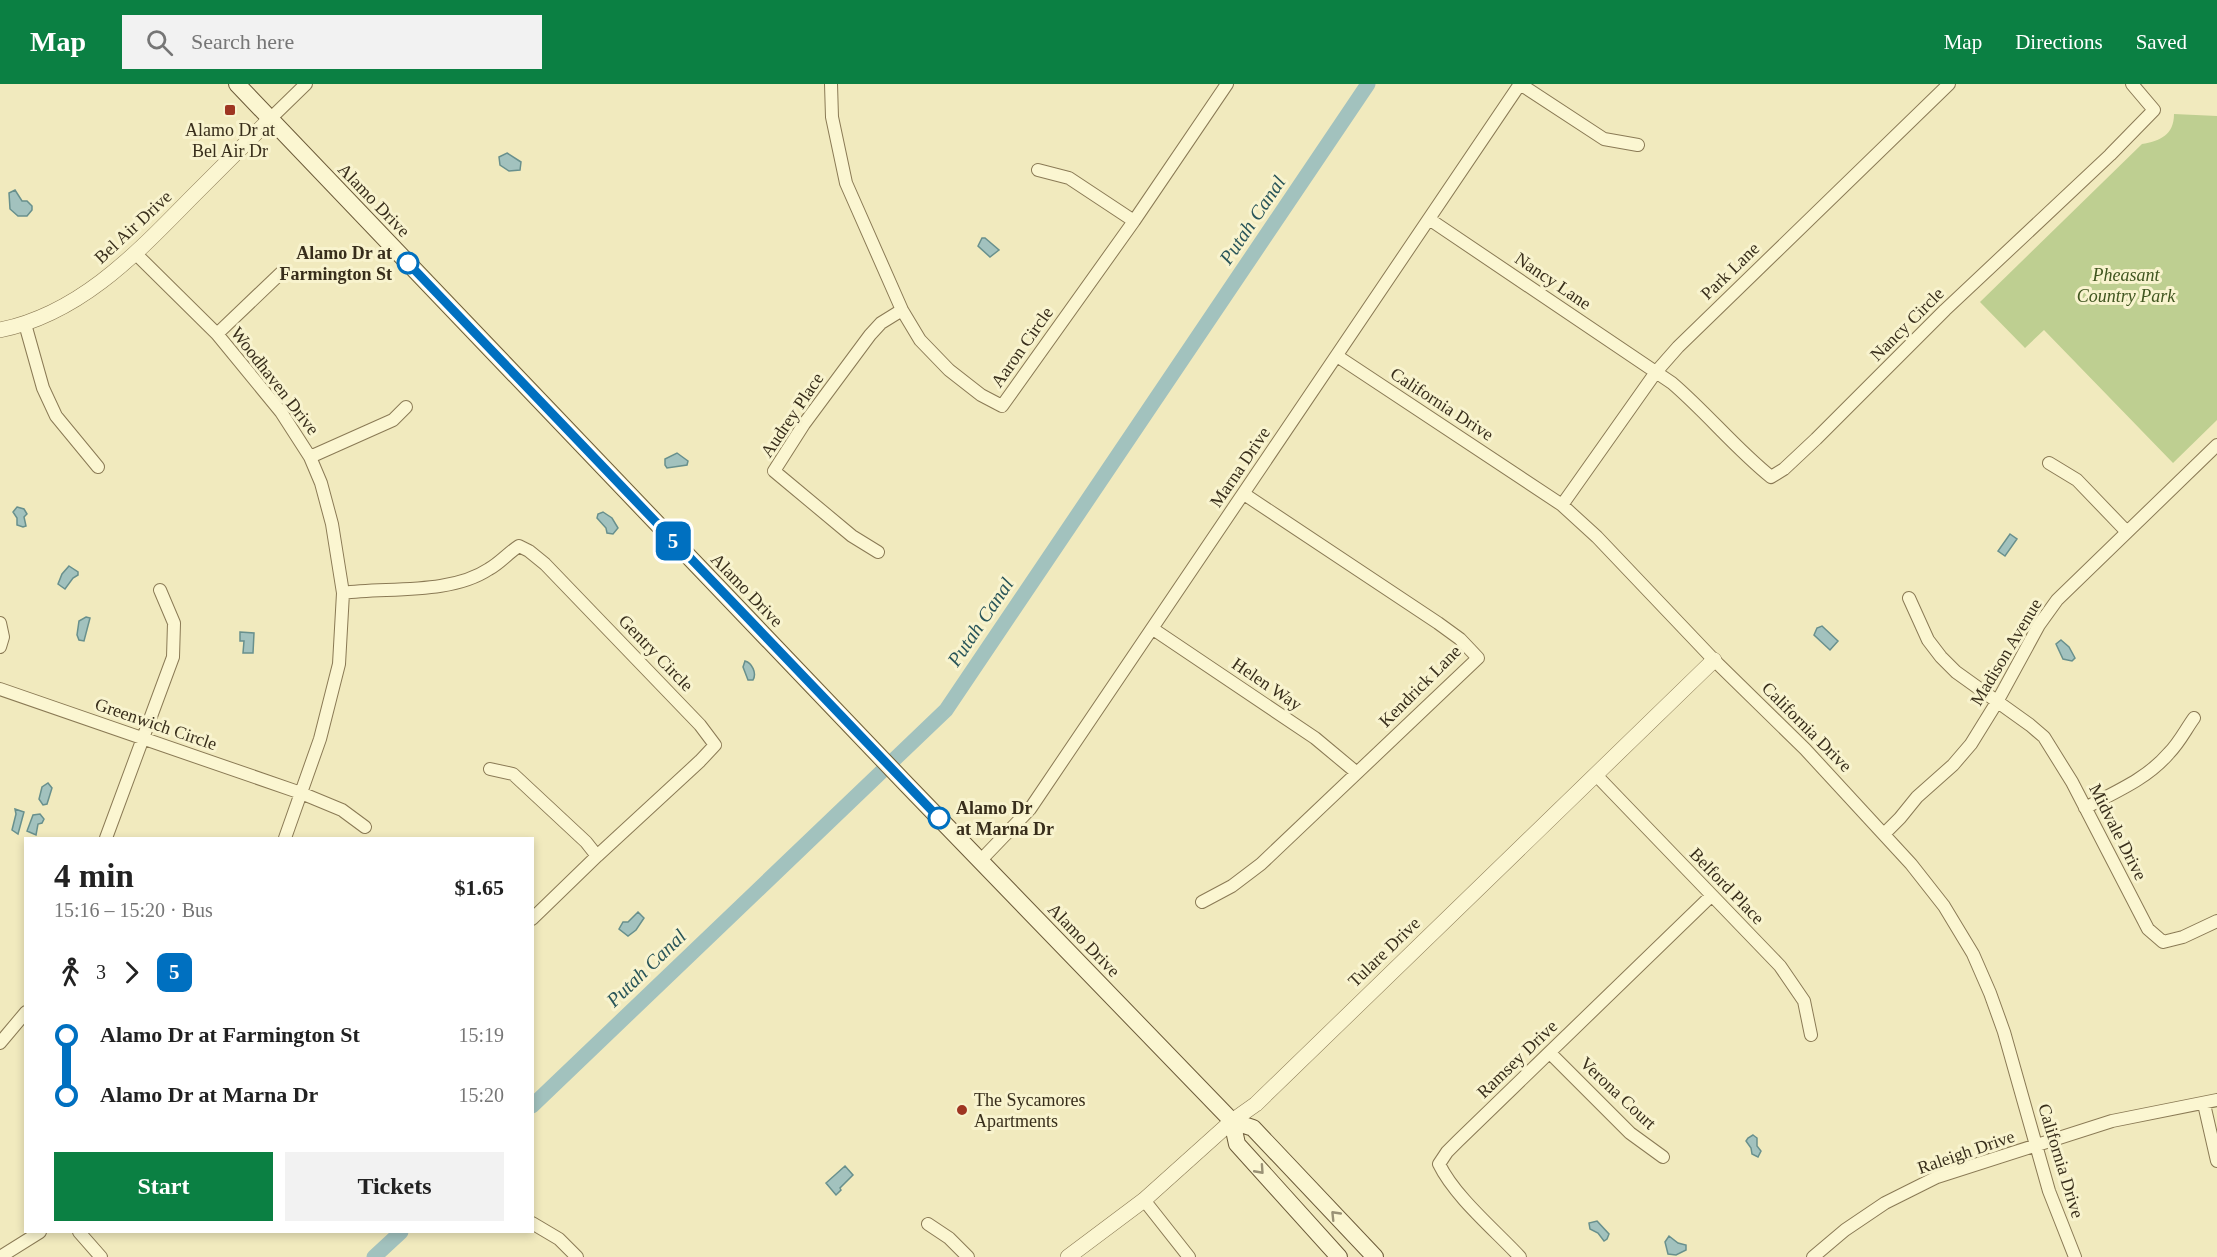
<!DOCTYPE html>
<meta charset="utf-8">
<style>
body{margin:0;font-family:"Times New Roman",serif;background:#f2f2f2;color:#222;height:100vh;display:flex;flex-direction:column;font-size:22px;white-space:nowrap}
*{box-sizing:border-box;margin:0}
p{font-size:20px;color:#767676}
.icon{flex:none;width:33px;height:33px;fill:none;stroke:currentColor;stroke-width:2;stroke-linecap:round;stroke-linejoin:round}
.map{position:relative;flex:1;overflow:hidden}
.side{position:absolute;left:24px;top:753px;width:510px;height:396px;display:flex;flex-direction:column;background:#fff;border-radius:0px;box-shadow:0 3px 9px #0003}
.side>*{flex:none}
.badge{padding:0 12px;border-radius:9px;font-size:21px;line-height:39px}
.map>.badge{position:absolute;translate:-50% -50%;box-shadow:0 0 0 3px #fff}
.legs{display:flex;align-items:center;gap:9px;height:66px;padding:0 30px;font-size:20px}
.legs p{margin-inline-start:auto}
.headline{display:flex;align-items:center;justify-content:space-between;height:102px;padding:0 30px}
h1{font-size:33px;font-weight:800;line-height:45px}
.primary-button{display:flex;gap:12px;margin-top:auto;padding:12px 30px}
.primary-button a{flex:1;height:69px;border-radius:0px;background:#0b8043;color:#fff;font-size:24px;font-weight:800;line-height:69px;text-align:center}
.primary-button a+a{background:#f2f2f2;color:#222}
ul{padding:0 30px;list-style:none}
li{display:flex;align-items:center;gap:21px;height:60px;font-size:22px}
li i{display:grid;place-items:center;width:9px;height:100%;margin:0 8px;background:currentColor}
li i::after{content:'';width:15px;height:15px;margin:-8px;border:4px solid;border-radius:50%;background:#fff}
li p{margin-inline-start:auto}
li:first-child i{background:linear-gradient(#0000 50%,currentColor 0)}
li:last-child i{background:linear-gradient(currentColor 50%,#0000 0)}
header{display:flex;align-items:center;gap:36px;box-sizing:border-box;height:84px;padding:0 30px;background:#0b8043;color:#fff}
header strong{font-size:28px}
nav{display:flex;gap:33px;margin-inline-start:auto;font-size:21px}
.search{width:420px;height:54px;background:#f2f2f2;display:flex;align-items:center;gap:15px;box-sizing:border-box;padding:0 21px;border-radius:0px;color:#767676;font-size:22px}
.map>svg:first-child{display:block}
.green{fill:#becf91}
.water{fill:#a2c2be;stroke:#68908d;stroke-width:1.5}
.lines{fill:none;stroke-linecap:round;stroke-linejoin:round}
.canal{stroke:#a2c2be;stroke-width:15}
.minor-casing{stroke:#8a7a55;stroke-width:14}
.tertiary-casing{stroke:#8a7a55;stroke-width:16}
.secondary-casing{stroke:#6c5b39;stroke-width:18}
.minor{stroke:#fbf6d1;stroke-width:12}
.tertiary{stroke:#fbf6d1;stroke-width:15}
.secondary{stroke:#fbf6d1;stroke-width:16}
.oneway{stroke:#9a9276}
.line-1-casing{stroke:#fff;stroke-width:14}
.line-1{stroke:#0070c0;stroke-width:9}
.poi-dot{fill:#9e3521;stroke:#f8f3ce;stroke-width:2}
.stop-1-dot{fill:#fff;stroke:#0070c0;stroke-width:3}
.labels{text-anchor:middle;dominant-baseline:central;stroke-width:6;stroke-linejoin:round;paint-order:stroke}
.poi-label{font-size:18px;fill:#382e1b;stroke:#f8f3ce}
.street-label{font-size:18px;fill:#382e1b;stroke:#f8f3ce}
.stop-label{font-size:18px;font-weight:bold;fill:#382e1b;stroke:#f8f3ce;text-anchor:end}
.park-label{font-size:18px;font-style:italic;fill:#405620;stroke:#f8f3ce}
.water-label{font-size:20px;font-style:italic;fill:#295559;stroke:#f8f3ce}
</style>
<header>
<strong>Map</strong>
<div class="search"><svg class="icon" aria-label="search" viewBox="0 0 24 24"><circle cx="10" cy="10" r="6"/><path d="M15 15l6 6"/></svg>Search here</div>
<nav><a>Map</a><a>Directions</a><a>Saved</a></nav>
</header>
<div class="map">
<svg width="2217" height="1173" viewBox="0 0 2217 1173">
<rect width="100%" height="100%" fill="#f1eabe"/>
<path class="green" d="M2174,30L2217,32V336L2173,379L2044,246L2025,264L1980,218L2142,60C2160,57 2174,51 2174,30Z"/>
<path class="water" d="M507,69L521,78L520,86L509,87L500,81L499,73Z
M15,106L22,117H27L32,122V126L27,132H18L10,125L9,109Z
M982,154H985L999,166L990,173L978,162Z
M677,369L688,377L687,381L667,384L665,381V375Z
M17,423L24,425L27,430L24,433L26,442L23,443L17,441V434L13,428Z
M603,428L612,434L618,444L613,450L607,449L606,444L597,434L598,430Z
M2010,450L2017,455L2005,472L1998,467Z
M69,482L78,488V491L73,494L65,505L58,500L62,490Z
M86,533L90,534L84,557L79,556L77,551L79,537Z
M1822,542L1838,557L1830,566L1814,551L1817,544Z
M240,548L254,549L253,569H243L244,557H240Z
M2061,556L2069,563L2075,574L2072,577L2063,575L2056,560Z
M745,577C752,579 757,589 753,596H748L743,583Z
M48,699L52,704L47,720L43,721L39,715L42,703Z
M15,725L24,728L18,750L12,746L16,730Z
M40,730L44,735L42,739L38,740L36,751L27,747L33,731Z
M638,828L644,834L636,846L628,852L619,845L623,838H628Z
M1753,1051L1757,1054V1062L1761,1067L1758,1073L1752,1070L1751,1064L1746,1057L1748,1054Z
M845,1082L853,1091L840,1104L841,1106L836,1111L826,1099Z
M1597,1137L1609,1150L1607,1155L1604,1157L1598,1149L1590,1145L1589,1139Z
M1669,1152L1678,1159L1686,1161V1166L1676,1171L1668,1170L1665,1158Z"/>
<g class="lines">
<path class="canal" d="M532,1022L946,626L1368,0
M374,1173L401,1148"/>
<defs>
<path id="minor" d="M831,0L832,33L846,99L902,226L920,256L949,286L981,311L1002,322L1134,137L1227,0
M1520,0L1604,55L1638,61
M270,35L306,0
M1038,86L1069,94L1134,137
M1429,135L1672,299C1707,329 1736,365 1771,393L1784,385L1816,355L1945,226L2110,71L2154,26L2132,0
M135,169L217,250L281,328L310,373L321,399L332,440L343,509L339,580L320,655L285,754
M25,240L43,304L56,332L98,383
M217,250L283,187
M1337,272L1562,421L1597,453L1714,576L1805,665L1911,780L1944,822L1973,870L1990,909L2004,948L2049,1107L2075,1173
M310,373L393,336L406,323
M2049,379L2077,396L2127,448
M1562,421L1656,288L1678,263L1949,0
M878,468L852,452L774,387L804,340L870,251L881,239L902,226
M343,509C387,503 450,511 489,485C500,479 508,469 519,462L529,467L545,480L700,641L715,661L700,677L597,772L532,835
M1909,514L1928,556L1941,573L1956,588L2030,641L2044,653L2072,698L2148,845L2163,858L2183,853L2217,837
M0,539L3,553L0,563
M1153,545L1315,654L1357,689
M0,605L301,709L342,726L365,743
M490,685L513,690L586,758L597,772
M1596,691L1780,882L1804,917L1811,951
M2085,724C2115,708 2147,695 2169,669C2179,659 2186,645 2194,634
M1885,749L1900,734L1917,713L1953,681L1971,660L1997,618L2039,541L2057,516L2217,361
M106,754L173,573L174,539L160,506
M980,777L1030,725L1520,0
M1202,818L1232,802L1261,780L1478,574L1460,555L1438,539L1244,410
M0,959L26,928
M1550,969L1630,1049L1663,1073
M2204,1020L2217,1077
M1144,1116L1189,1173
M532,1139L559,1155L577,1173
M928,1140L949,1154L968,1173
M79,1148L101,1173
M0,1173L40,1148
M1520,1173C1495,1146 1455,1113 1439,1080L1447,1068L1458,1057L1711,812
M1813,1173L1845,1146L1885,1119L1937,1093L2112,1037L2217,1016"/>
<path id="tertiary" d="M0,246C79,230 135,171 189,116C216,89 243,62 270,35
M1068,1173L1144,1116L1232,1037L1256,1020L1714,576"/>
<path id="secondary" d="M237,0L907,701L1232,1037L1253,1044L1375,1173
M1232,1037L1237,1060L1339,1173"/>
</defs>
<use href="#minor" class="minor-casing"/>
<use href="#tertiary" class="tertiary-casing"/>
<use href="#secondary" class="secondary-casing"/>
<use href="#minor" class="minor"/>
<use href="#tertiary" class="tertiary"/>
<use href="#secondary" class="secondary"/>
</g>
<defs><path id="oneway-chevron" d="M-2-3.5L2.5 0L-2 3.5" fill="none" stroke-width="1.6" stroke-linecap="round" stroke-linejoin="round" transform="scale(1.5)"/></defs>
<g class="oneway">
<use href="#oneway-chevron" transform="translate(1260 1086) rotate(48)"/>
<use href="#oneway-chevron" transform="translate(1335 1131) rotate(-134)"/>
</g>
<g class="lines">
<defs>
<path id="line-1" d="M408,179L939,734"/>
</defs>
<use href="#line-1" class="line-1-casing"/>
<use href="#line-1" class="line-1"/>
</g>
<g class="poi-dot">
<rect x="224" y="20" width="12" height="12" rx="3"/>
<circle cx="962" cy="1026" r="6"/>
</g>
<g class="stop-1-dot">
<circle cx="408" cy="179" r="10"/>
<circle cx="939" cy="734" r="10"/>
</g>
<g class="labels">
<g class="poi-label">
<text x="230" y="46">Alamo Dr at<tspan x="230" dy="21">Bel Air Dr</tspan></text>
<text x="974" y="1016" text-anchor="start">The Sycamores<tspan x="974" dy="21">Apartments</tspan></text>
</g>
<g class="street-label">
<text transform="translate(374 116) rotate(46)">Alamo Drive</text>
<text transform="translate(133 143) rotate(-43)">Bel Air Drive</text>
<text transform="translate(1730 187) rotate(-44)">Park Lane</text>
<text transform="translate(1553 197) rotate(34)">Nancy Lane</text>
<text transform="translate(1907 240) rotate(-45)">Nancy Circle</text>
<text transform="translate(1022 263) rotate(-55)">Aaron Circle</text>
<text transform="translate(275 297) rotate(52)">Woodhaven Drive</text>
<text transform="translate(1442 320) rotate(33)">California Drive</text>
<text transform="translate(792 331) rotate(-56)">Audrey Place</text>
<text transform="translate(1240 383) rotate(-56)">Marna Drive</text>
<text transform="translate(747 506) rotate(46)">Alamo Drive</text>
<text transform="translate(2006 568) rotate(-59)">Madison Avenue</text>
<text transform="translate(656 569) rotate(46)">Gentry Circle</text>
<text transform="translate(1267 600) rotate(34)">Helen Way</text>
<text transform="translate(1420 602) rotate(-45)">Kendrick Lane</text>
<text transform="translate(156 640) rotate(19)">Greenwich Circle</text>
<text transform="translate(1807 643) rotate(45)">California Drive</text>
<text transform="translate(2118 748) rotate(63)">Midvale Drive</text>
<text transform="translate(1727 802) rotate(46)">Belford Place</text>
<text transform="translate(1084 856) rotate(46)">Alamo Drive</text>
<text transform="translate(1384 868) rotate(-44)">Tulare Drive</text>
<text transform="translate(1517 975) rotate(-44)">Ramsey Drive</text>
<text transform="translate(1618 1009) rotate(43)">Verona Court</text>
<text transform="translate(1966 1068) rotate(-19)">Raleigh Drive</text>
<text transform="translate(2061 1077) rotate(73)">California Drive</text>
</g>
<g class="stop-label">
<text x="392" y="169">Alamo Dr at<tspan x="392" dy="21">Farmington St</tspan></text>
<text x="956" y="724" text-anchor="start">Alamo Dr<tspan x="956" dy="21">at Marna Dr</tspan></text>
</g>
<g class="park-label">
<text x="2126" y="191">Pheasant<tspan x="2126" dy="21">Country Park</tspan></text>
</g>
<g class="water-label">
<text transform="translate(1252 136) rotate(-56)">Putah Canal</text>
<text transform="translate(980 538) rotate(-56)">Putah Canal</text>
<text transform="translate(646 884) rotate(-44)">Putah Canal</text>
</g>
</g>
</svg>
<b class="badge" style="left:673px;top:457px;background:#0070c0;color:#fff">5</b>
<section class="side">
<div class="headline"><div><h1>4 min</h1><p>15:16 – 15:20 · Bus</p></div><b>$1.65</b></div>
<div class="legs"><svg class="icon" aria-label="walk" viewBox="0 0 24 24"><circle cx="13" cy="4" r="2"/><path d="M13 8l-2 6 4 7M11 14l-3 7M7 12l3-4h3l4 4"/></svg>3<svg class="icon" aria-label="forward" viewBox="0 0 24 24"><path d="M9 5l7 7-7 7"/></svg><b class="badge" style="background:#0070c0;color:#fff">5</b></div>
<ul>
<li><i style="color:#0070c0"></i><b>Alamo Dr at Farmington St</b><p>15:19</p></li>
<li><i style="color:#0070c0"></i><b>Alamo Dr at Marna Dr</b><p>15:20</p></li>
</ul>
<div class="primary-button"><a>Start</a><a>Tickets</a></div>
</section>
</div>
